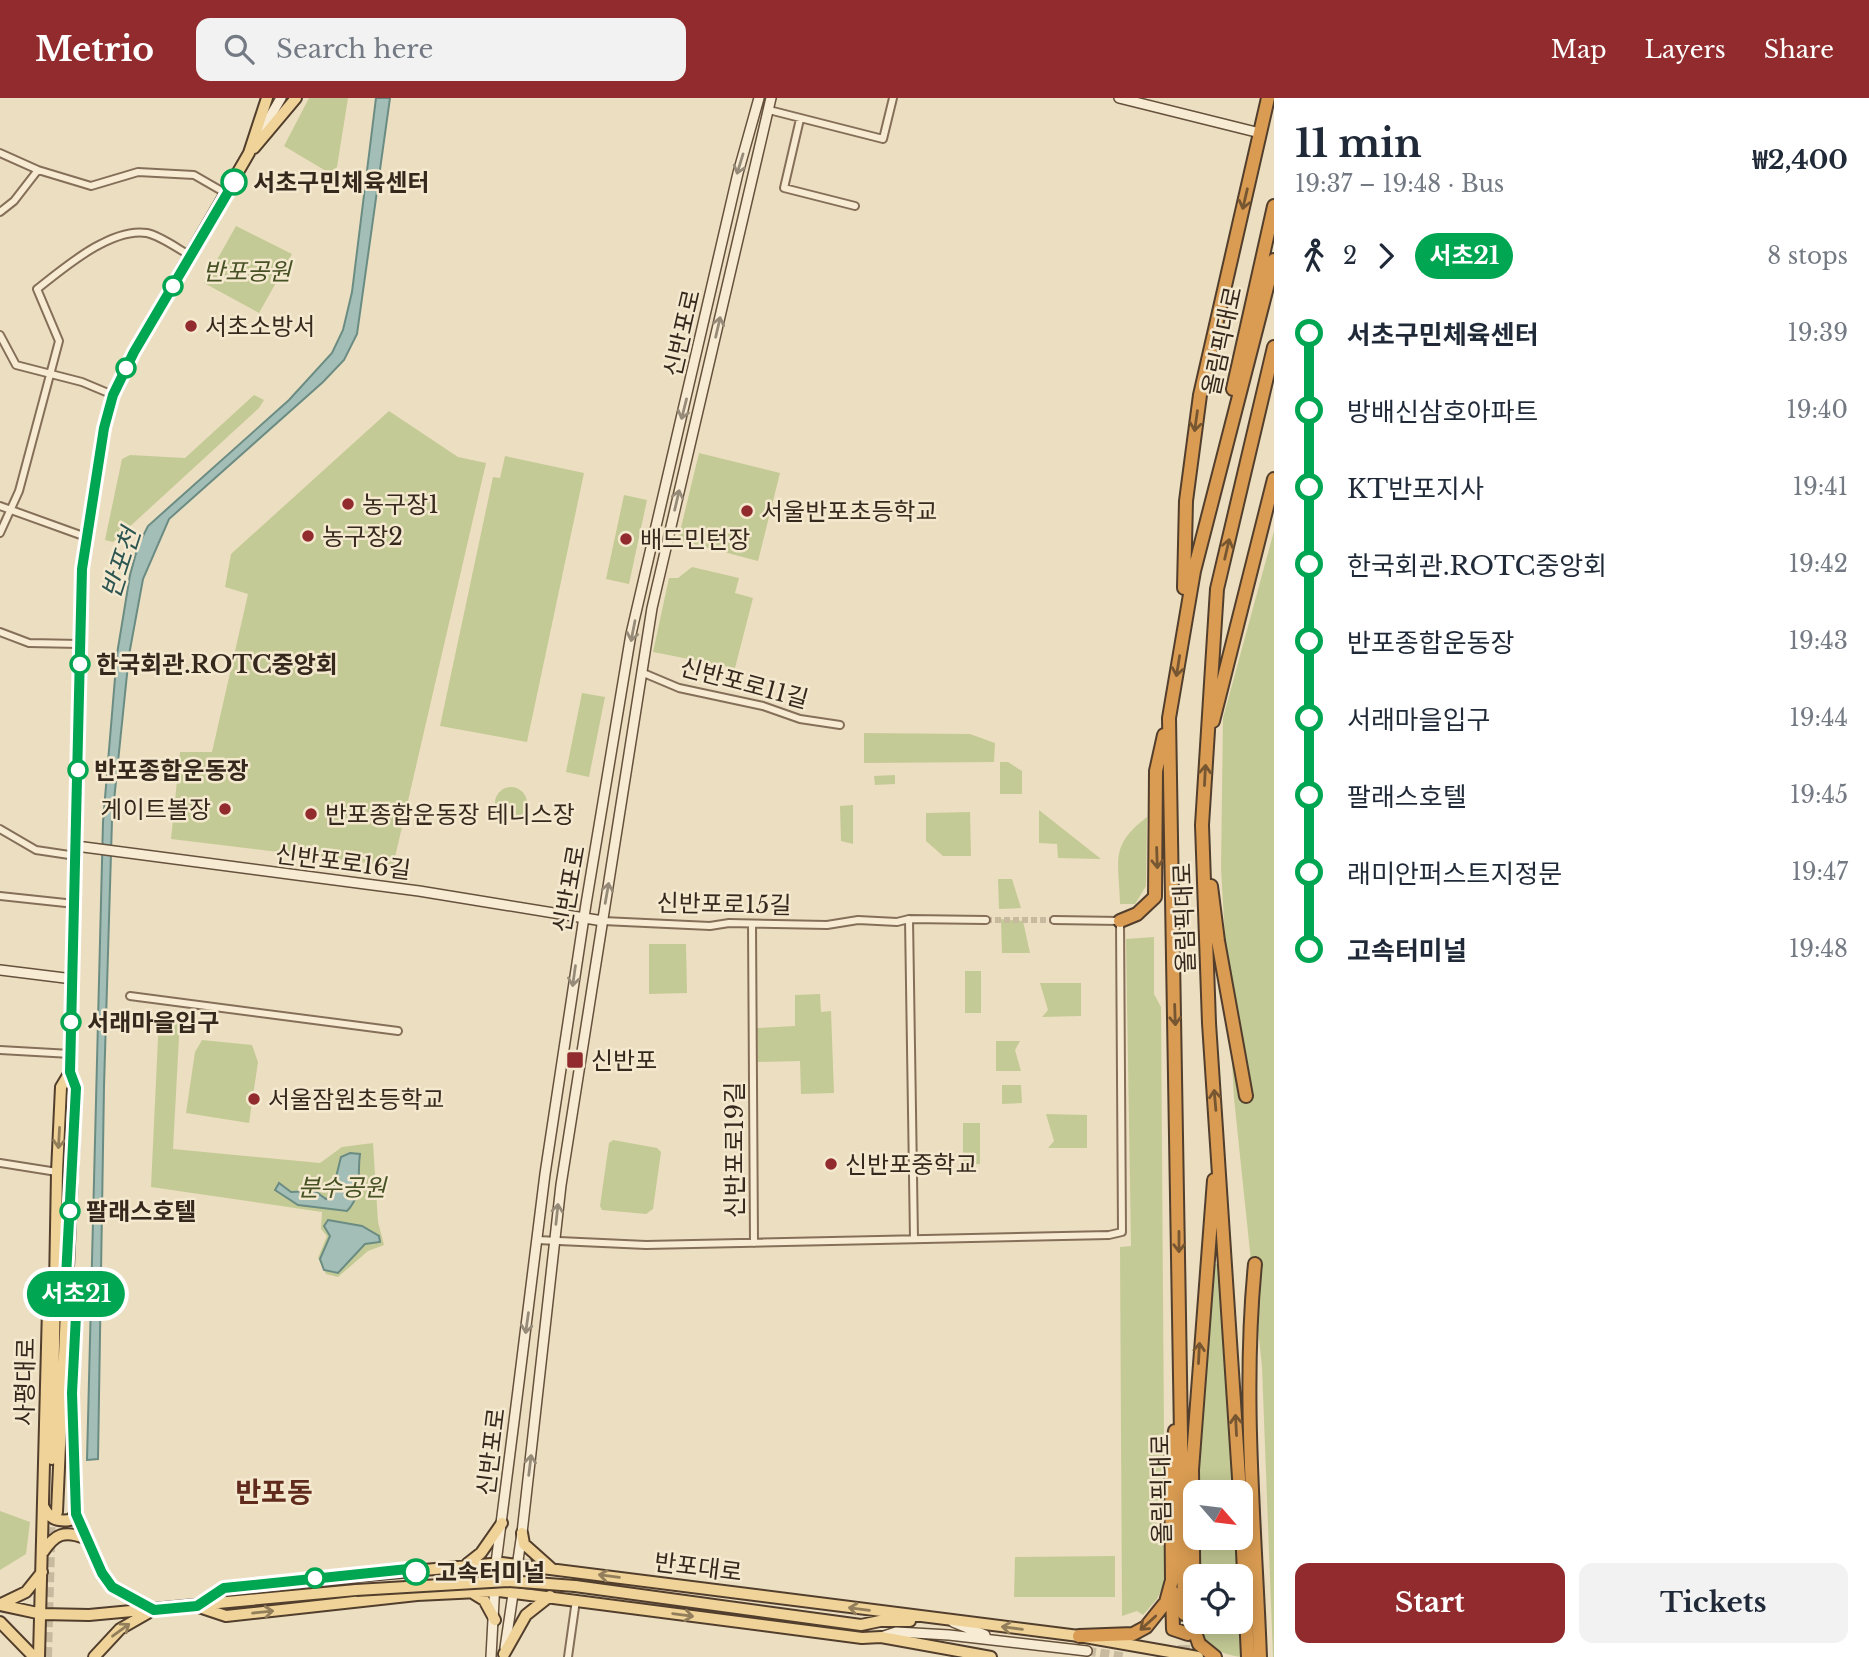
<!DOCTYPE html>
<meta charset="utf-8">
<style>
body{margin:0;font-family:"Libre Baskerville","Noto Sans KR",serif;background:#f2f2f3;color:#1f2937;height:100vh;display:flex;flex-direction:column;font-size:26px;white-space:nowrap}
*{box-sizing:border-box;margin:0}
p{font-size:23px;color:#747a83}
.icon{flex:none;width:38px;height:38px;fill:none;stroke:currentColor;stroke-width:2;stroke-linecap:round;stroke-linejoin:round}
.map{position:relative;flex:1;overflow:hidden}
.details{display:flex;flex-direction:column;background:#fff;width:595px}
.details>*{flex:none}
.badge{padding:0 14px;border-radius:23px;font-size:24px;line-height:46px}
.needle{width:46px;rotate:118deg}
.tools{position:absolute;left:1183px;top:1382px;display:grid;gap:14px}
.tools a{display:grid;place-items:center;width:70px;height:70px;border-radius:14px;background:#fff;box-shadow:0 4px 18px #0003;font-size:35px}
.map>.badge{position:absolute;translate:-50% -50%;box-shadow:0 0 0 4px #fff}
.legs{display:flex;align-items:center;gap:10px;height:77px;padding:0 21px;font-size:23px}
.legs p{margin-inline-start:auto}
.overview{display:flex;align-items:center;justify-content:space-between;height:119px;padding:0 21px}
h1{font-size:38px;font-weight:700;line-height:52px}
.cta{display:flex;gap:14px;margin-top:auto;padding:14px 21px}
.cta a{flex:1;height:80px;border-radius:14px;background:#922b2d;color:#fff;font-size:28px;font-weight:700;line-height:80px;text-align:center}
.cta a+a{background:#f2f2f3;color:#1f2937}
ul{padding:0 21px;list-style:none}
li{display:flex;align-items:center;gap:24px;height:77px;font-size:26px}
li i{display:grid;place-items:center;width:10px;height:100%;margin:0 9px;background:currentColor}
li i::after{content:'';width:18px;height:18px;margin:-9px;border:5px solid;border-radius:50%;background:#fff}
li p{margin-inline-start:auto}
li:first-child i{background:linear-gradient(#0000 50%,currentColor 0)}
li:last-child i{background:linear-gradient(currentColor 50%,#0000 0)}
header{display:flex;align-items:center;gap:42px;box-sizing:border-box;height:98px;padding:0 35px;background:#922b2d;color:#fff}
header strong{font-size:33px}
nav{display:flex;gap:38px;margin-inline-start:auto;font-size:24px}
.search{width:490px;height:63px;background:#f2f2f3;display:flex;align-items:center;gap:18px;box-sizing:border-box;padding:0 24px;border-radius:14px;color:#747a83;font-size:26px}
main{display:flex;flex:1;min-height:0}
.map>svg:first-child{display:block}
.green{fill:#c4ca95}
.water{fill:#a3beb6;stroke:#6b8c83;stroke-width:2}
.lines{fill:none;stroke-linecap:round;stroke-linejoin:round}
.street-tunnel{stroke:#c7ba9f;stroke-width:6;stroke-dasharray:6 3;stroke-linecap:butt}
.secondary-tunnel{stroke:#c7ba9f;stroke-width:9;stroke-dasharray:9 4.5;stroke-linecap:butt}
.primary-tunnel{stroke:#c7ba9f;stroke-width:10;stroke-dasharray:10 5;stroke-linecap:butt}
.highway-tunnel{stroke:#c7ba9f;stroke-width:12;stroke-dasharray:12 6;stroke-linecap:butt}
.street-casing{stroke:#856f59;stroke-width:10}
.secondary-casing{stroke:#66513c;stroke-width:12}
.primary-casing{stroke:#523e2d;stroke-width:14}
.highway-casing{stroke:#523e2d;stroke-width:16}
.street{stroke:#f7ecd3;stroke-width:6}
.secondary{stroke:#f7ecd3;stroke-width:9}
.primary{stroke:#efd398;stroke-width:10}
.highway{stroke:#da9c52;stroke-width:12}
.primary-bridge-casing{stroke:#523e2d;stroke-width:14;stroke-linecap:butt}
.primary-bridge{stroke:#efd398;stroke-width:10}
.oneway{stroke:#968a78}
.oneway2{stroke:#775632}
.oneway3{stroke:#927e5a}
.line-1-casing{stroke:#fff;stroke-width:16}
.line-1{stroke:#00a651;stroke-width:10}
.stop-1-dot{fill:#fff;stroke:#00a651;stroke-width:3.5}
.poi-dot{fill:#922b2d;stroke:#f4e9cf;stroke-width:2.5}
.labels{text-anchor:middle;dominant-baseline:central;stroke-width:5;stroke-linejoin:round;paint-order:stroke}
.stop-label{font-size:24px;font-weight:bold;fill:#35281d;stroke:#f4e9cf;text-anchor:start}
.park-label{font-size:24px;font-style:italic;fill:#465124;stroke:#f4e9cf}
.poi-label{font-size:24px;fill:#35281d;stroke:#f4e9cf;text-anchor:start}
.street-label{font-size:24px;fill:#35281d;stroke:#f4e9cf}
.water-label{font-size:26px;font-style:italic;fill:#2c5451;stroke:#f4e9cf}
.quarter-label{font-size:28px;font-weight:bold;fill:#602a1d;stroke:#f4e9cf}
</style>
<header>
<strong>Metrio</strong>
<div class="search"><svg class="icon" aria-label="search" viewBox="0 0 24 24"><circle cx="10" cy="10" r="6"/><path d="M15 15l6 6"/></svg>Search here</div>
<nav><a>Map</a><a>Layers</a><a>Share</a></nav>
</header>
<main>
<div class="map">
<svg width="1274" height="1559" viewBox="0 0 1274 1559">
<rect width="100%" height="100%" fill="#ecdec0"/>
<path class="green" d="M309,0H348L337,69L331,76L284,48Z
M236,128L292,156L259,215L204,185Z
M254,297L264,302L259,310L113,444L105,442L122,361L130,357L185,360Z
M389,313L458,359L486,365L393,768L171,741L180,654H212L248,496L225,489L231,456Z
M699,355L780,375L758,463L678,442Z
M505,358L584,375L527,644L440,628L493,379L500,380Z
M624,397L647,402L629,486L606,481Z
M1274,433V1559H1273L1262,1269L1234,1000L1221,770L1223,620Z
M692,469L739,480L735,495L753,500L735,570L653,554L669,480H678Z
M582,595L605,599L589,679L566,674Z
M864,635L970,636L995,645L994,664L864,665Z
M1000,664H1008L1022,673V696H1000Z
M895,677V686L875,687L874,678Z
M495 705a16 16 0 1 1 32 0a16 16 0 1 1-32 0Z
M853,707V746L841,743L840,708Z
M1039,712L1101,761L1058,760L1057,746L1039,745Z
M970,714L971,758H943L926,743V715Z
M1147,719L1146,788L1135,806H1120C1119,762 1109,748 1147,719Z
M998,781H1012L1021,810L999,811Z
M1001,821L1023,823L1030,855H1002Z
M1154,839V896L1161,909L1165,1484L1157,1501L1143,1517L1137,1513L1122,1518L1120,1149L1131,1148L1126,841Z
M649,846H686L687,895L649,896Z
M965,873H981V915H965Z
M1040,885H1081V918L1042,919L1048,912Z
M820,896L821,914L831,913L834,995L801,996L800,963L758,964L757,930L795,928V897Z
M159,919L180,921L173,1051L320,1065L342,1049L373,1045L378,1124L384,1147L368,1153L338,1179L326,1176L318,1160L327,1138L321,1131L322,1114L151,1089Z
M202,942L252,947L258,964L249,1025L186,1015L195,954Z
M996,943H1020L1015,952L1021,973H996Z
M1002,987H1021L1022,1005L1002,1006Z
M1046,1016L1087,1017V1050H1048L1054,1043Z
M963,1025H980V1066H963Z
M613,1042L657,1050L661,1054L653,1111L646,1116L602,1112L600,1108L609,1045Z
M1214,1166H1218L1233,1395H1197L1198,1331Z
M0,1413L30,1424L26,1456L0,1472Z
M1197,1440H1235L1237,1479H1197Z
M1115,1458V1499H1014L1015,1459Z
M1199,1524H1240L1242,1559C1219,1556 1202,1549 1199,1524Z"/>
<path class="water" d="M376,0H390L357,236L344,262L323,284L169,421L143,481L129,557L112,722L104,988L98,1361L87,1362L103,724L117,556L130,477L138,448L148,428L289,302L332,255L343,232L352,194Z
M350,1055L360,1056C357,1077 363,1097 347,1113L298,1107L275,1092L279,1085L291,1094L315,1093L326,1101L331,1099L341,1059Z
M328,1122L362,1128L379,1138L380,1144L365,1146L338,1175L324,1172L320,1161L330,1138L324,1128Z"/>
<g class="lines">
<path class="street-tunnel" d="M986,822H1054"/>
<path class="secondary-tunnel" d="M1087,1553L1125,1559"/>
<path class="primary-tunnel" d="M47,1559L51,1414"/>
<path class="highway-tunnel" d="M1184,1559V1516"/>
<defs>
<path id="street" d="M769,12L883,41L893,0
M800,21L784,90L855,108
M0,55L38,72L91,88L138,74L194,77L227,96
M0,114L14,103L38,72
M0,237L16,267L82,284L113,297
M0,408L86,439
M0,435L19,393L59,243L37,191C64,170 111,129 147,135C161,138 178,151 191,158
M0,534L29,545L80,546
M641,574L679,590L763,608L800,621L840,627
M0,731L36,752L76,758
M0,798L75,806
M909,821L986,822
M603,823L710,828L729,825L827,827L858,822L897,824L909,821L914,1141
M752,826L754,1145
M130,898L398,933
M0,952L71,956
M0,1065L57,1074
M537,1142L646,1147L1109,1137L1122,1134L1120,823L1054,822
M568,1559L576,1502"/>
<path id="secondary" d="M1119,0L1260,35
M257,41L281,0
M76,748L419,793L603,823
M0,872L73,881
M953,1524L985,1537
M881,1539L896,1534L949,1537L1087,1553
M505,1550L522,1435L561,1087L652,510L771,0
M491,1559L496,1465L518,1292L545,1076L586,806L631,536L738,75L759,0"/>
<path id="primary" d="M254,50L296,0
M68,1181L77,1198L72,1295L76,1416L102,1475L112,1489L154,1512
M52,1361L57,1074L61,989L70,974
M43,1408C49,1420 56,1424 70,1422L76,1416
M57,1414L76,990L70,974L82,471L104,330L113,297L134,254L249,55L267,0
M522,1435L524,1446L552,1471
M43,1454C55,1436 64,1432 85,1440
M467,1466L481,1455L502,1425
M575,1488L861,1527L880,1523H910
M471,1494L484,1502L495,1522
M1,1506L26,1494L42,1474
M0,1507L42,1516L89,1517L356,1492
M196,1508L224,1490L502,1465L1079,1538L1198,1559
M196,1508L226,1518L417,1497L499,1493L862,1540L881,1539L991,1559
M0,1524L34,1559
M504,1556L526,1517L550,1498
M39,1559L48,1210L56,1197
M94,1559L120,1531L148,1515"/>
<path id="highway" d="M1233,291L1274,108
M1184,490L1186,403L1200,297L1268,0
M1213,623L1274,381
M1211,788L1218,843L1246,998
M1120,823L1137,816L1155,799L1156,673L1164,637
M1214,1082L1192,1372L1194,1531L1199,1546L1215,1559
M1255,1166C1242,1296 1255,1429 1260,1559
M1240,1395L1209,925L1202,727L1217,491L1274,249
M1241,1411L1248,1559
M1172,1493L1173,1531L1188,1536L1192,1534L1193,1523
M1184,1516L1169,620L1194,473L1274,162
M1079,1538L1133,1536L1146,1529L1166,1504L1172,1482L1171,1361L1175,1333"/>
</defs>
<use href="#street" class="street-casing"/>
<use href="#secondary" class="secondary-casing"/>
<use href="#primary" class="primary-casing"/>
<use href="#highway" class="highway-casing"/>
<use href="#street" class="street"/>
<use href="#secondary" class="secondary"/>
<use href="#primary" class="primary"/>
<use href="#highway" class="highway"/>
<defs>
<path id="primary-bridge" d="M356,1492L508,1483L575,1488"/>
</defs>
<use href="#primary-bridge" class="primary-bridge-casing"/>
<use href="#primary-bridge" class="primary-bridge"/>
</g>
<defs><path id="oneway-shaft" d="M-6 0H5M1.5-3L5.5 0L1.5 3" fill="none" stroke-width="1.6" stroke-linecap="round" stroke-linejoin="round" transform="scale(1.75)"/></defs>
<g class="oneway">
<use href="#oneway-shaft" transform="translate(740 66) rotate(107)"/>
<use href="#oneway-shaft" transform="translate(718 229) rotate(-77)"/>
<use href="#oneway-shaft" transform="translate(684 311) rotate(104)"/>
<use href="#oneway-shaft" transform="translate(677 402) rotate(-77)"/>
<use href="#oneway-shaft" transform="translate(633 533) rotate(101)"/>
<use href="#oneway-shaft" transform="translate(607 795) rotate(-80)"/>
<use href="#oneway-shaft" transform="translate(574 878) rotate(98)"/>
<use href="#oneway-shaft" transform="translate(557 1116) rotate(-84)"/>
<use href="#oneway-shaft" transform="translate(527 1225) rotate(98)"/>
<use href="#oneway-shaft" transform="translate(530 1367) rotate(-83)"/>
</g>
<g class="oneway2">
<use href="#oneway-shaft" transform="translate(1245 101) rotate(103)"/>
<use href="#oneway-shaft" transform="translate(1196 323) rotate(98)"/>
<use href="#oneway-shaft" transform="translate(1227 451) rotate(-77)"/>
<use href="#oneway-shaft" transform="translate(1178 568) rotate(99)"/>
<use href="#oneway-shaft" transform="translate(1205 677) rotate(-87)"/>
<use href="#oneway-shaft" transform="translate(1157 760) rotate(88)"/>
<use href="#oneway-shaft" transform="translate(1175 917) rotate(88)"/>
<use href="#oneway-shaft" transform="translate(1215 1002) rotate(-95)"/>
<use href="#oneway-shaft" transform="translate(1179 1144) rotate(90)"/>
<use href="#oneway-shaft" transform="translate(1199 1255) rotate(-87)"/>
<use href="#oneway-shaft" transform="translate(1236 1327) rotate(-93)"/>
<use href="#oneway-shaft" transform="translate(1148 1525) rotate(138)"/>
</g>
<g class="oneway3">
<use href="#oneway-shaft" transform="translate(59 1040) rotate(93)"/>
<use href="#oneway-shaft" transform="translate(609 1478) rotate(-173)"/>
<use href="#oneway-shaft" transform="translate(859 1511) rotate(-173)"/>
<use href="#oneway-shaft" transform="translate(263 1514) rotate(-6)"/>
<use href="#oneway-shaft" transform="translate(683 1517) rotate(8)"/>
<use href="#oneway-shaft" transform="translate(1012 1530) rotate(-173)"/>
<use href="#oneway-shaft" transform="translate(121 1532) rotate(-36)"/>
</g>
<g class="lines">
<defs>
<path id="line-1" d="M234,84L134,254L113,297L104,330L82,471L70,974L76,990L66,1179L77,1198L72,1295L76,1416L102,1475L112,1489L154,1512L197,1508L224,1490L408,1471L416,1474"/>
</defs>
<use href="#line-1" class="line-1-casing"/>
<use href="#line-1" class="line-1"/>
</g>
<g class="stop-1-dot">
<circle cx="234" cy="84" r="12"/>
<circle cx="173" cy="188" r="9"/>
<circle cx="126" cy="270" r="9"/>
<circle cx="80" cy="566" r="9"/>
<circle cx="78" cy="672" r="9"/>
<circle cx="71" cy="924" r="9"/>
<circle cx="70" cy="1113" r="9"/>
<circle cx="416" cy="1474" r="12"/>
<circle cx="315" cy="1480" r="9"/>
</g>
<g class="poi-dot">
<circle cx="191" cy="228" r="7"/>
<circle cx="348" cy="406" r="7"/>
<circle cx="747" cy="413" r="7"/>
<circle cx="308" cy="438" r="7"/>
<circle cx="626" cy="441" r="7"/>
<circle cx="225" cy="711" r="7"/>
<circle cx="311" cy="716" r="7"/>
<rect x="566" y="953" width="18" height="18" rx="3.5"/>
<circle cx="254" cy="1001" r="7"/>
<circle cx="831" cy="1066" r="7"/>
</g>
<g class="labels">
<g class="stop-label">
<text x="253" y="84">서초구민체육센터</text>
<text x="96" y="566">한국회관.ROTC중앙회</text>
<text x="94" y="672">반포종합운동장</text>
<text x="87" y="924">서래마을입구</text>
<text x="86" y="1113">팔래스호텔</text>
<text x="435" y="1474">고속터미널</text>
</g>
<g class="park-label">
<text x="247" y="173">반포공원</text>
<text x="342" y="1089">분수공원</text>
</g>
<g class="poi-label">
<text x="205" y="228">서초소방서</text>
<text x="362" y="406">농구장1</text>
<text x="761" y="413">서울반포초등학교</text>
<text x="322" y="438">농구장2</text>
<text x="640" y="441">배드민턴장</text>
<text x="211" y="711" text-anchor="end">게이트볼장</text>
<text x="325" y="716">반포종합운동장 테니스장</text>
<text x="591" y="962">신반포</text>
<text x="268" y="1001">서울잠원초등학교</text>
<text x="845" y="1066">신반포중학교</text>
</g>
<g class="street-label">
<text transform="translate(682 235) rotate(-77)">신반포로</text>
<text transform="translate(1222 243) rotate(-78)">올림픽대로</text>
<text transform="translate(744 585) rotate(15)">신반포로11길</text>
<text transform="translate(343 764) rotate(7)">신반포로16길</text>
<text transform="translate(569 791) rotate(-80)">신반포로</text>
<text transform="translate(724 806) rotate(1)">신반포로15길</text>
<text transform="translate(1184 820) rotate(-92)">올림픽대로</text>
<text transform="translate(734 1052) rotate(-90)">신반포로19길</text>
<text transform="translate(25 1284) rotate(-89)">사평대로</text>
<text transform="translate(491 1354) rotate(-83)">신반포로</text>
<text transform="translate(1161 1391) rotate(-91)">올림픽대로</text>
<text transform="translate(698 1469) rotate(7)">반포대로</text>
</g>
<g class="water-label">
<text transform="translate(121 465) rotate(-72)">반포천</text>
</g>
<g class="quarter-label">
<text x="274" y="1394">반포동</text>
</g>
</g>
</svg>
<div class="tools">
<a><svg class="needle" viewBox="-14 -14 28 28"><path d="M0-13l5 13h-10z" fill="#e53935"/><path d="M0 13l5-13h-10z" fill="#747a83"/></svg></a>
<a><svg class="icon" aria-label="locate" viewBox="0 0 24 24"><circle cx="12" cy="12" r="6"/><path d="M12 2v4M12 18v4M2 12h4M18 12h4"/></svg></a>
</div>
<b class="badge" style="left:76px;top:1196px;background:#00a651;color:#fff">서초21</b>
</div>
<section class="details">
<div class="overview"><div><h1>11 min</h1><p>19:37 – 19:48 · Bus</p></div><b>₩2,400</b></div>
<div class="legs"><svg class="icon" aria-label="walk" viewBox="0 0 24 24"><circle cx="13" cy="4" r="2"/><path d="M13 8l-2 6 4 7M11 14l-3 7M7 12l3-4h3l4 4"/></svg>2<svg class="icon" aria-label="forward" viewBox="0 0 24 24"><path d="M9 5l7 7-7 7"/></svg><b class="badge" style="background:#00a651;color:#fff">서초21</b><p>8 stops</p></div>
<ul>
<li><i style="color:#00a651"></i><b>서초구민체육센터</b><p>19:39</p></li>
<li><i style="color:#00a651"></i><span>방배신삼호아파트</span><p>19:40</p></li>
<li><i style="color:#00a651"></i><span>KT반포지사</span><p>19:41</p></li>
<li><i style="color:#00a651"></i><span>한국회관.ROTC중앙회</span><p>19:42</p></li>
<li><i style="color:#00a651"></i><span>반포종합운동장</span><p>19:43</p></li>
<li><i style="color:#00a651"></i><span>서래마을입구</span><p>19:44</p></li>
<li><i style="color:#00a651"></i><span>팔래스호텔</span><p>19:45</p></li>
<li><i style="color:#00a651"></i><span>래미안퍼스트지정문</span><p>19:47</p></li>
<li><i style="color:#00a651"></i><b>고속터미널</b><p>19:48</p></li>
</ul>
<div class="cta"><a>Start</a><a>Tickets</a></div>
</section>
</main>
